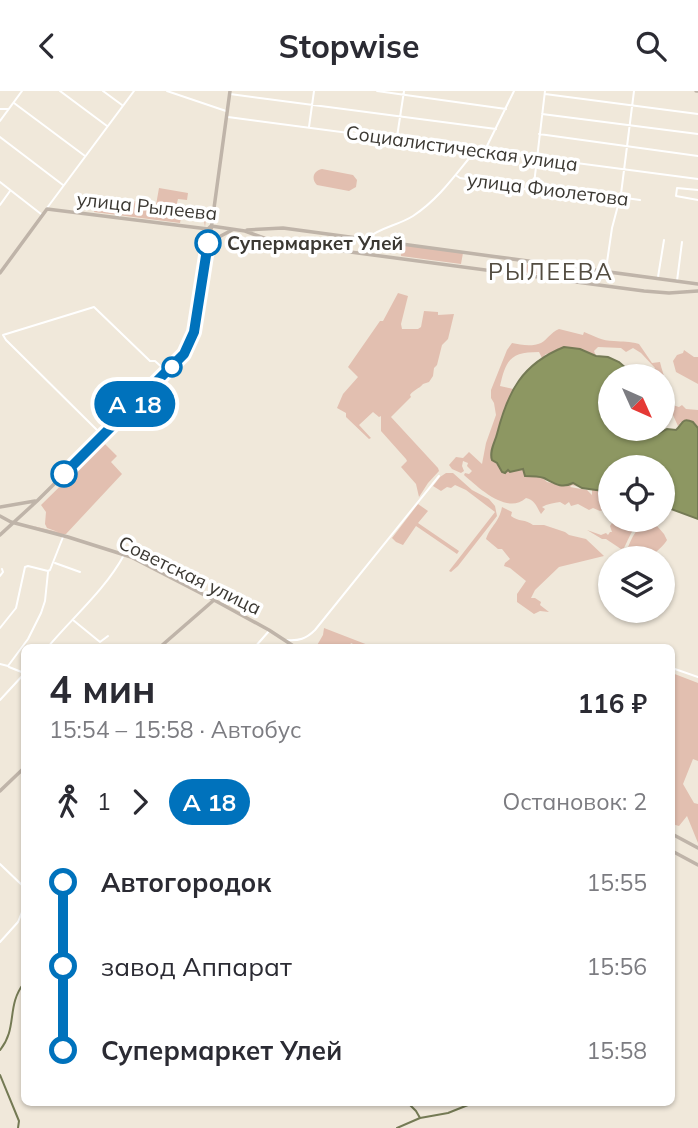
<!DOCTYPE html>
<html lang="ru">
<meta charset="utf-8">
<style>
body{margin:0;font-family:Mulish,sans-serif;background:#f7f7f7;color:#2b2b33;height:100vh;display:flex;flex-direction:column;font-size:26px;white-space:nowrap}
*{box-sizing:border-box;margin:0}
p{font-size:23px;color:#7c7c81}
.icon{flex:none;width:38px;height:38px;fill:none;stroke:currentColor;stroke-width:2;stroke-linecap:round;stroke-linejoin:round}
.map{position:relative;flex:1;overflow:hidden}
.side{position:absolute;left:21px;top:553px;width:654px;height:462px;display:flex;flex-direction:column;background:#fff;border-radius:10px;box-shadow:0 2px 5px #0004}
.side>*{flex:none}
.badge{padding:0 14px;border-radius:23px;font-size:24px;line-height:46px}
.needle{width:46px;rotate:135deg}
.buttons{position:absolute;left:598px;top:273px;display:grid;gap:14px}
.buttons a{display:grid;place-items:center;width:77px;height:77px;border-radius:50%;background:#fff;box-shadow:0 2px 5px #0004;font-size:35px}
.map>.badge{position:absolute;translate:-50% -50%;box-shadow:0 0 0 4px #fff}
.legs{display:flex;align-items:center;gap:10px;height:77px;padding:0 28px;font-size:23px}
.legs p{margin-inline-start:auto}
.overview{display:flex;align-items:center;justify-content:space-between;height:119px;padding:0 28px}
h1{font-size:38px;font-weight:700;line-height:52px}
ul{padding:0 28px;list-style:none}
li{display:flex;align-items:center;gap:24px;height:84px;font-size:26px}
li i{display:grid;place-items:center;width:10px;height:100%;margin:0 9px;background:currentColor}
li i::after{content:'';width:18px;height:18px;margin:-9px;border:5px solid;border-radius:50%;background:#fff}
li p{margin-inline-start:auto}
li:first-child i{background:linear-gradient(#0000 50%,currentColor 0)}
li:last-child i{background:linear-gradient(currentColor 50%,#0000 0)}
header{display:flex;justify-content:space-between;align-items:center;height:91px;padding:0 28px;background:#fff;font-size:32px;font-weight:700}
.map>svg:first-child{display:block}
.green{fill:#e2bfb0}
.water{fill:#8d9762;stroke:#747a54;stroke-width:2}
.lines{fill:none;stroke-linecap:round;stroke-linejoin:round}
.stream{stroke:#747a54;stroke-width:2}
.street{stroke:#fff;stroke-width:2}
.secondary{stroke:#bfb4a9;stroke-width:3.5}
.line-1-casing{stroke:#fff;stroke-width:16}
.line-1{stroke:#0072bc;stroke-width:10}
.stop-1-dot{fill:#fff;stroke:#0072bc;stroke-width:3.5}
.labels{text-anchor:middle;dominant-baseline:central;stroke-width:7;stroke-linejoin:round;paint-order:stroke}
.street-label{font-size:19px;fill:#3b3832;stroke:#fff}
.stop-label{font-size:19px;font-weight:bold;fill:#3b3832;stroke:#fff;text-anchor:start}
.quarter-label{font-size:23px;letter-spacing:2px;fill:#534c40;stroke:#fff}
</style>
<header><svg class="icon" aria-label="back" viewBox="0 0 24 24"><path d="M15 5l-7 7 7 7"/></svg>Stopwise<svg class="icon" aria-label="search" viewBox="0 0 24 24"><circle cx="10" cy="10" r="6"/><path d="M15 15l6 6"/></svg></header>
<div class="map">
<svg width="698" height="1037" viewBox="0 0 698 1037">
<rect width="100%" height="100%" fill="#f0e8da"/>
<path class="green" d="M322,78L353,84L357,89L356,96L349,100L317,94C311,88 313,80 322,78Z
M159,97L188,102L187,109L178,108L176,116L204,121V123L196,122V124L156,117L155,115V120L206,128L205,136L204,130L181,127L180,132L94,121L95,118H99L100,112L118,114L128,109L156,114Z
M402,154L463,162L461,173L401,165Z
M528,172L594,180L592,190L527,182L525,179Z
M398,202L408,205L401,233L402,238H418L421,236L424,220L438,221V224L454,223L448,248L442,254L437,274L434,277L433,285L429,291L423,293C419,298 413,299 410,304L411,306L391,326L438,377L439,380L428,392L419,406L416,393L401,376L407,370L406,368L381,340V325L379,326L373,321L359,334L371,347L369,348L346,326V322L337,317L343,303L358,286L348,276L380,230H383Z
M559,238L583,244L584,241C594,245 602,250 614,250C623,251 629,250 639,253L652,272L660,271C664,289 670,294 669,313L679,316L682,314L686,318L698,319V337L695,335L681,331L678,335L672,322H670L671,319L667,316L663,285H655L652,282L655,277L641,262L633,257L626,261L621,257L598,256L594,260L596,265L580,258L546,263L542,267L539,261C511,261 506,268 500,295L513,298L505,316L490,363L497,372L502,381L505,382L508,379L510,381L523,378L525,385L542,386L547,391L566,395L569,391L579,396L572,394L570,396L587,399L592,404V398L606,399L611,394V419L606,418L600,420L593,417L589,419L578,413L571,415L569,411L565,414L560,411C554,412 547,413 542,416L545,418L541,423C536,415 535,409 526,407C507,424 479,397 464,384L465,382L469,383L472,380L467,375L468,372L463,370L462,375L464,380L461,382L452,378L449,374L456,366L463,367L469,361L482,373L486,352L496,324L494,312L491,307V299L507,259L512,252C521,254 532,256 541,252C548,248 550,242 559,238Z
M684,259L694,266H698V293L676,281L673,270L677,264L683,262Z
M104,352L117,365L111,371L122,383L66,443L63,444L29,434L58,441L47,437L45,433L46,421L41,414Z
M446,382H453L472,399L489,408L495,415L497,425L458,475L451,481L449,480L495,421L466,399L455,394L451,397L447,396L441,400L433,395L440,386Z
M418,413L428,420L418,432L459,460L457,463L416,435L403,454L396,451L392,447Z
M502,416L512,421L511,425C518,431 526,428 533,434H544L565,441L569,444L586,448L604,465L559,476L535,499L531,507H535L541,511L540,514L549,521L540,520L534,523L517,511V503L526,490L510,477L504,475L505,472L510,468L502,458H498L486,448C491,434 499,432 502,416Z
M614,429H645C634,431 629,448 624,457L621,458L606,448H602L587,439L601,444L606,442L608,444L610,441H612L610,435L612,432H615Z
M648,432H653L654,435H657L664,443L667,449C662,457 649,469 638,467C635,467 630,463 628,462L627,459C631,449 636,435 648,432Z
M324,537L368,554L370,556H355V554L351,552L349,556H316L323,544Z
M672,582L698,592V670L693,668L683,693L694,712L698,713V752L687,725L679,735L672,733Z"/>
<path class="water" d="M564,256L580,258L596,265L608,266L619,271L635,285H611V338H642L645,345L649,347L667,338L676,339C683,333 681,326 693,331L698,337V428L663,415V376H611V394L606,399L603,400L582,397L573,392C561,398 554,392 544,387C538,385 531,385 525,385L523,378L510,381L508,379L505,382L502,381L497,372L492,369C489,360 495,351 497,343C508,300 522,273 564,256Z"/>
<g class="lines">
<path class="stream" d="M0,959C18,937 6,915 24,892
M0,984L19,1030L18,1037
M408,1012L416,1020L420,1027
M397,1037L420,1027L448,1022L473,1012"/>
<path class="street" d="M60,0L107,35
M103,0L122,14
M167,0L226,20
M377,0L506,18
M230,3L496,38
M545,3L698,23
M14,12L85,65
M0,18H8
M542,23L698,43
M228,26L698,88
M0,30L22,0
M309,36L314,0
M539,43L698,65
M0,46L63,94
M397,46L404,0
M485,59L514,0
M457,85L460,87L530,99L532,98L533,94L640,109
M0,91L41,123
M534,93L545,0
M698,99L677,97L676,105L698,109
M0,114L10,100
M47,117L134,0
M368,147C379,137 399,134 413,125C439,108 456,83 475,60
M606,178L612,137L621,103L634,0
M658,186L664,149
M677,190L682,151
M101,343L6,249L3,244L94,216L150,270H155L166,280
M55,472L80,481
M0,485L3,481L2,478
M73,529L100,551L108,545
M0,537L16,517L25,476L28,475L48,480L50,479L63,446
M286,549C299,550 306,548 315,539L439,385
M48,556C73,526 105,499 124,464
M255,556L269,540
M0,573L8,575L28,548L41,522L45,510L48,481
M9,576L24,582
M672,577L698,586
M0,609L24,583
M0,773L24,796
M0,851L18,831L24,816"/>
<path class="secondary" d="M696,0H698
M247,139L283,137L698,193
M209,162L217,147L232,139
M0,182L47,118L208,138L211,135L245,140L275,151L644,200L669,202L698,200
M523,184L525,170
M0,416L35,410
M0,425L11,431L68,446L131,466L214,509L269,539L295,556
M0,444L37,410L158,290L181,266L188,255L194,241L205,183L230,0
M160,556L214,509
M0,700L24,677
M672,743L698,757
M672,760L698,774"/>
</g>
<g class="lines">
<defs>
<path id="line-1" d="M64,383L184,263L194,241L208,152"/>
</defs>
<use href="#line-1" class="line-1-casing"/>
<use href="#line-1" class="line-1"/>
</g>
<g class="stop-1-dot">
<circle cx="208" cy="152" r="12"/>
<circle cx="172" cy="276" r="9"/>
<circle cx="64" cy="383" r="12"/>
</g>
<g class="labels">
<g class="street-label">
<text transform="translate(462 57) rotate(8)">Социалистическая улица</text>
<text transform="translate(548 98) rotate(7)">улица Фиолетова</text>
<text transform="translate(147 115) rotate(6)">улица Рылеева</text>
<text transform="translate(190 484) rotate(26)">Советская улица</text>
</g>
<g class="stop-label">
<text x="227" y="152">Супермаркет Улей</text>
</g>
<g class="quarter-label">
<text x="551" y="180">РЫЛЕЕВА</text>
</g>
</g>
</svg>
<div class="buttons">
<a><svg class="needle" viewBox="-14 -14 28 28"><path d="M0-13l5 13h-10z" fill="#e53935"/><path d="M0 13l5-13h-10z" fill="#7c7c81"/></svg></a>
<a><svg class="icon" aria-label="locate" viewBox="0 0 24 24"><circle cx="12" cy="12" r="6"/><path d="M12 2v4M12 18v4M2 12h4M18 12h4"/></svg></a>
<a><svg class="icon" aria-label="layers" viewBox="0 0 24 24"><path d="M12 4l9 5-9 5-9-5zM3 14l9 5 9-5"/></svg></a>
</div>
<b class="badge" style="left:135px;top:313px;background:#0072bc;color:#fff">А 18</b>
<section class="side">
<div class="overview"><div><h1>4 мин</h1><p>15:54 – 15:58 · Автобус</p></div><b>116 ₽</b></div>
<div class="legs"><svg class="icon" aria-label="walk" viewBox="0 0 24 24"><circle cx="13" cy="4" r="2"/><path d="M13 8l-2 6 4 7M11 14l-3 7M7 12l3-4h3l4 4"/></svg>1<svg class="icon" aria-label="forward" viewBox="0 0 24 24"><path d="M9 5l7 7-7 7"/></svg><b class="badge" style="background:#0072bc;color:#fff">А 18</b><p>Остановок: 2</p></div>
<ul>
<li><i style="color:#0072bc"></i><b>Автогородок</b><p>15:55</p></li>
<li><i style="color:#0072bc"></i><span>завод Аппарат</span><p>15:56</p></li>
<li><i style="color:#0072bc"></i><b>Супермаркет Улей</b><p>15:58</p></li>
</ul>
</section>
</div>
